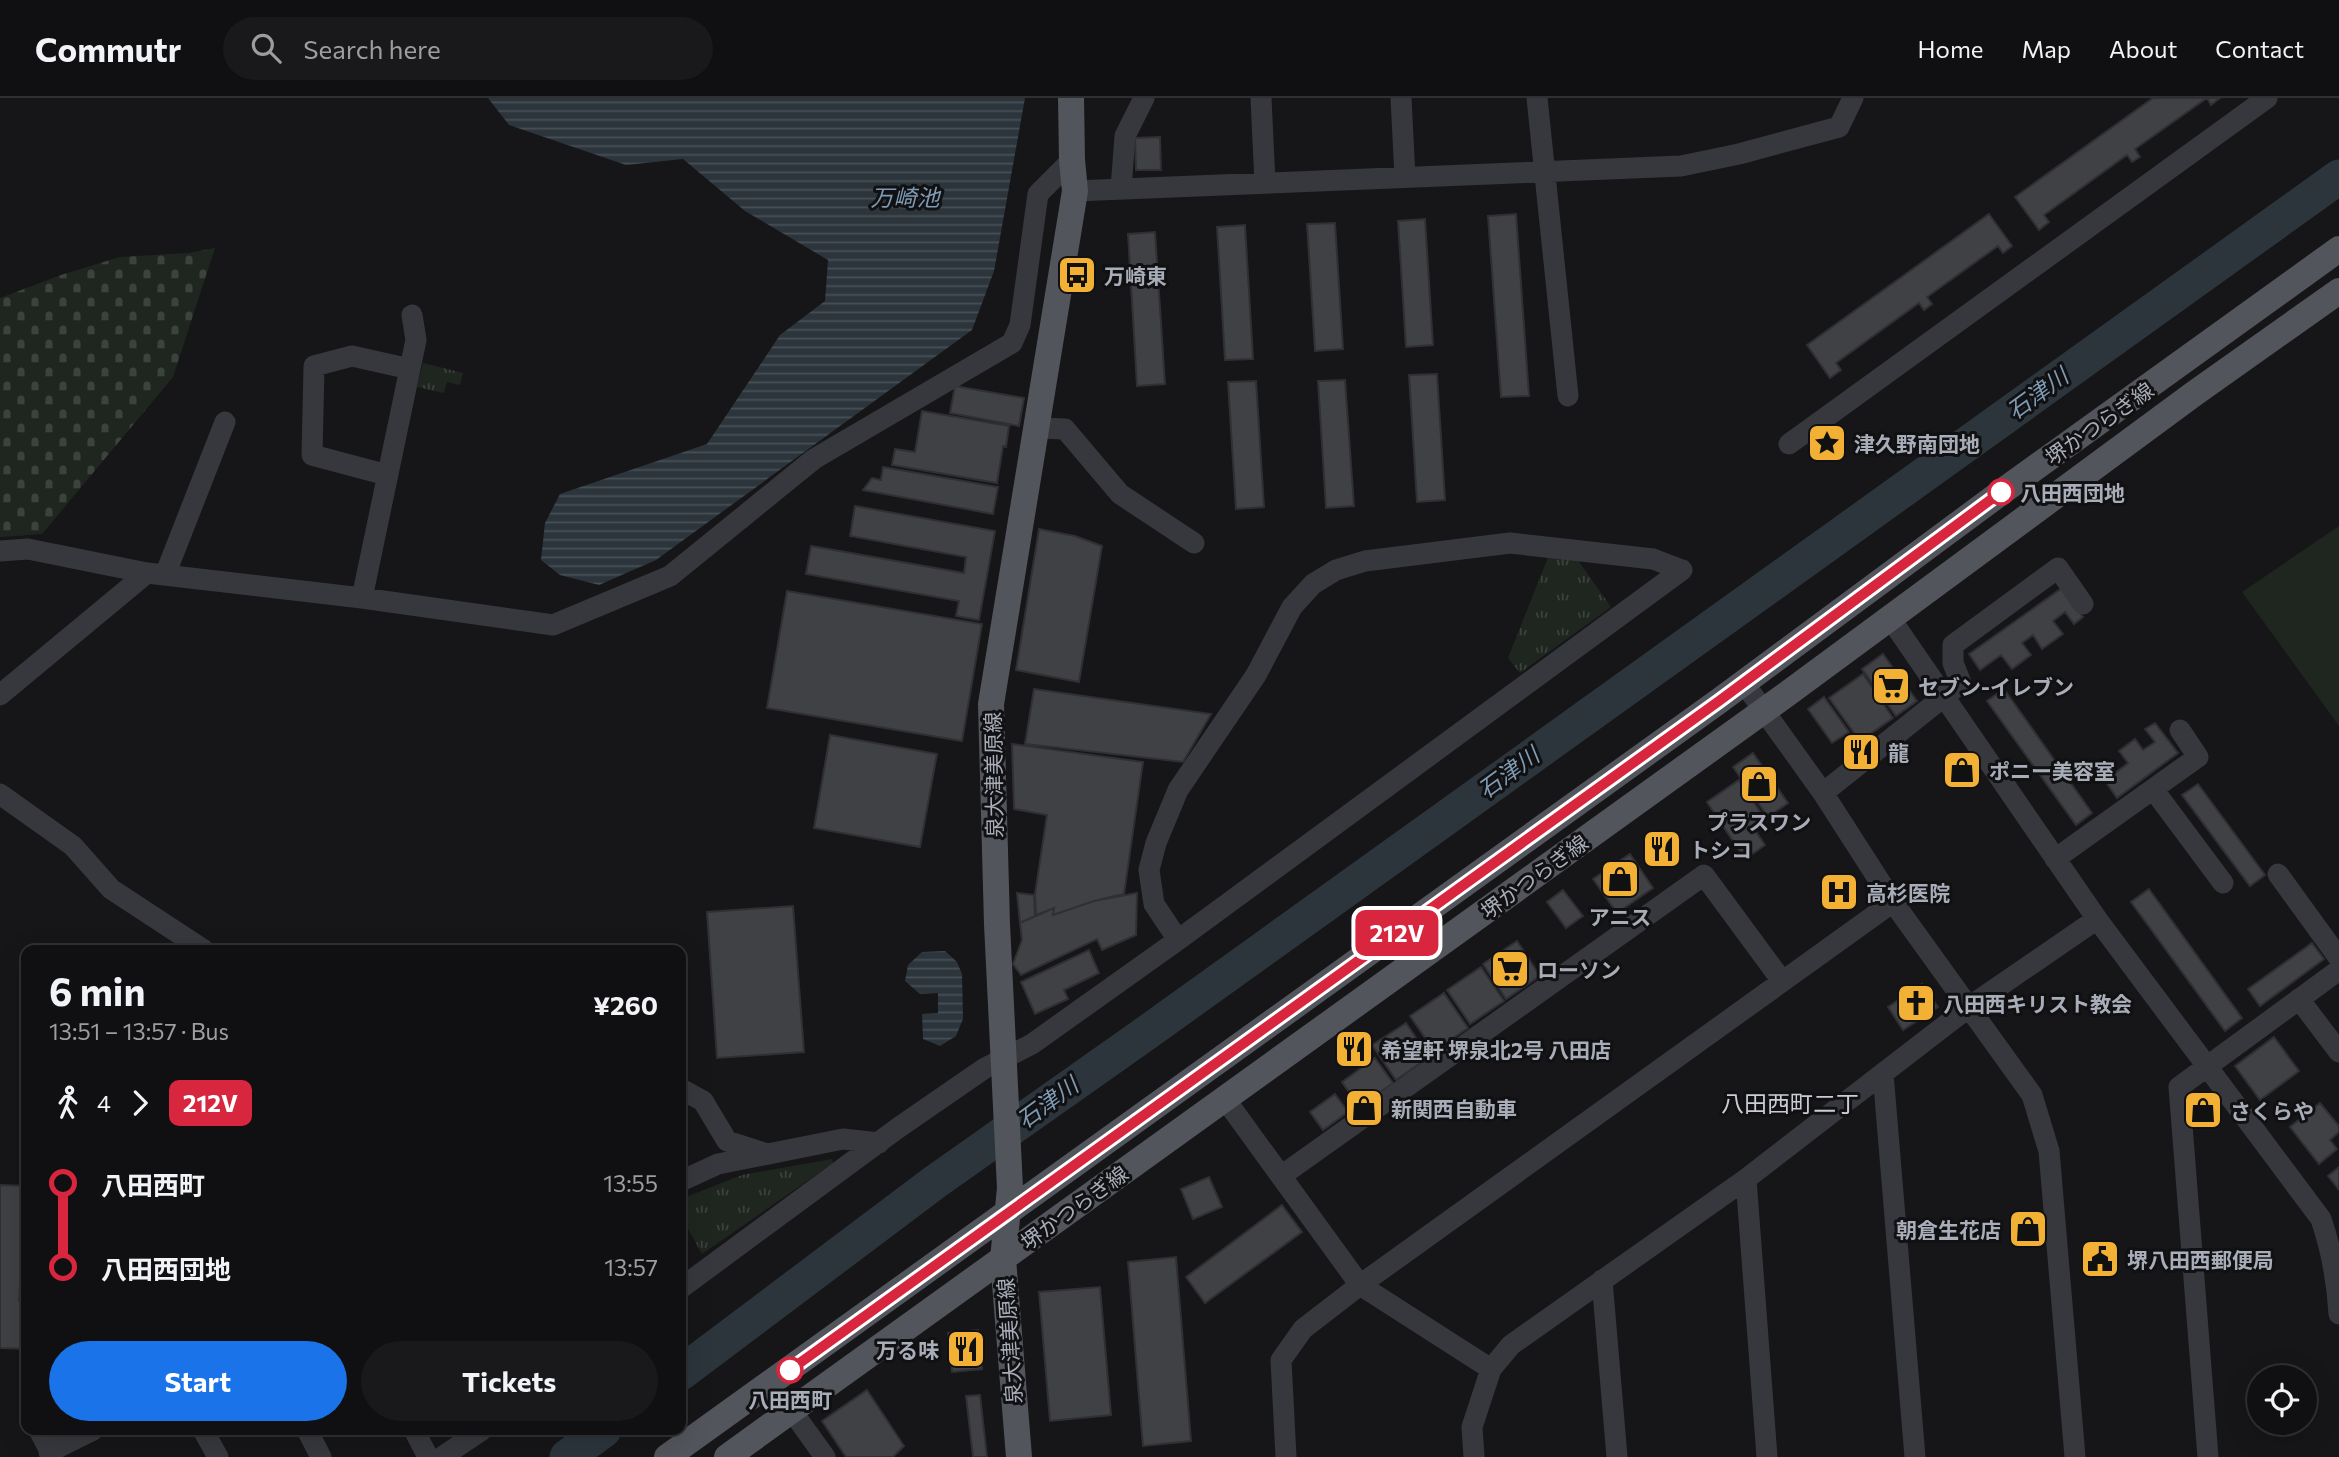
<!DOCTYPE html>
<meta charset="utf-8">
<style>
body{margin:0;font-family:Commissioner,"Noto Sans JP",sans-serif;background:#19191b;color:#f1f3f6;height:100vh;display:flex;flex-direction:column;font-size:26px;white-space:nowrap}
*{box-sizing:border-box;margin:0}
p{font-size:23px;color:#9c9d9f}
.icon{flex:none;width:38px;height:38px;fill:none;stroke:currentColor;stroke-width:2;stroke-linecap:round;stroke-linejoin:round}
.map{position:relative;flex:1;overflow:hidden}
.sheet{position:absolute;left:21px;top:847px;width:665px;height:490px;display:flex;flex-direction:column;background:#101012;border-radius:14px;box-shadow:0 7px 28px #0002,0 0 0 2px #303032}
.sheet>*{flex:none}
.badge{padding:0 14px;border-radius:10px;font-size:24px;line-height:46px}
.fabs{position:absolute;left:2247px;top:1267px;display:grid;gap:14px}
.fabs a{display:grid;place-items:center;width:70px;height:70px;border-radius:50%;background:#101012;box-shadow:0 7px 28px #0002,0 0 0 2px #303032;font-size:35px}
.map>.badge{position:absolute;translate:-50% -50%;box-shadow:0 0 0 4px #fff}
.legs{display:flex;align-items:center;gap:10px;height:77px;padding:0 28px;font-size:23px}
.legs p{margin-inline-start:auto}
.overview{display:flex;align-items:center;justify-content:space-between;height:119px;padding:0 28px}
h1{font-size:38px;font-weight:700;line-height:52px}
.primary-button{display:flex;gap:14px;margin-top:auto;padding:14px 28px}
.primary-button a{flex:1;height:80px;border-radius:42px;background:#1a73e8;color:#fff;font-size:28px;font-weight:700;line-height:80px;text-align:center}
.primary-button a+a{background:#19191b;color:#f1f3f6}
ul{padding:0 28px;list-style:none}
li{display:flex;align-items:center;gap:24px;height:84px;font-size:26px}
li i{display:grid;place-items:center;width:10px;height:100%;margin:0 9px;background:currentColor}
li i::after{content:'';width:18px;height:18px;margin:-9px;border:5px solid;border-radius:50%;background:#101012}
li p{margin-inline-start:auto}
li:first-child i{background:linear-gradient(#0000 50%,currentColor 0)}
li:last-child i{background:linear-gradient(currentColor 50%,#0000 0)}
header{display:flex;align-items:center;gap:42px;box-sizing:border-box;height:98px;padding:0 35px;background:#101012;border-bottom:2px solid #303032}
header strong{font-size:33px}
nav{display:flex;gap:38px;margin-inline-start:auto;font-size:24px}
.search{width:490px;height:63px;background:#19191b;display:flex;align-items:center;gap:18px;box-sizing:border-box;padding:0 24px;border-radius:38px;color:#9c9d9f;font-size:26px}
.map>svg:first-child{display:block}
.grass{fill:#1e261f}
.cemetery{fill:url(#cemetery-stones)}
.park{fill:url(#park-tufts)}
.water{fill:url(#water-rules)}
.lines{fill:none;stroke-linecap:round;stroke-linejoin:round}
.river{stroke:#2c353c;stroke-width:35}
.building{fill:#404145;stroke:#303034;stroke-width:2}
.minor{stroke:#37383d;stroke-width:21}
.major{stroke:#53555c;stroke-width:26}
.line-1-casing{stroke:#fff;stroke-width:16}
.line-1{stroke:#d7263d;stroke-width:10}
.stop-1-dot{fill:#fff;stroke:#d7263d;stroke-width:3.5}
.labels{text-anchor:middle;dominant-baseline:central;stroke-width:6;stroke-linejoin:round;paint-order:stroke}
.poi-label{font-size:21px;font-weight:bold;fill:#a8adb8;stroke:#111113;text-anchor:start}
.street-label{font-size:21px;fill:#a8adb8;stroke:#111113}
.stop-label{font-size:21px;font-weight:bold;fill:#a8adb8;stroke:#111113;text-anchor:start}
.water-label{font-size:23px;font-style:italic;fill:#7f9bb3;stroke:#111113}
.neighbourhood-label{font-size:23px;fill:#c9ccd4;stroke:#111113}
</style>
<header>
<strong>Commutr</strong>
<div class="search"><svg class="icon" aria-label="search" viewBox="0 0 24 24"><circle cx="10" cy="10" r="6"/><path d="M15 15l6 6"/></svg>Search here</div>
<nav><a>Home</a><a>Map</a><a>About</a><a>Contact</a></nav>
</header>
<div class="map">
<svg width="2339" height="1359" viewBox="0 0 2339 1359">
<defs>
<pattern id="cemetery-stones" width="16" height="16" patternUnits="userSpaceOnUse" patternTransform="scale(1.75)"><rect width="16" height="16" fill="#1e261f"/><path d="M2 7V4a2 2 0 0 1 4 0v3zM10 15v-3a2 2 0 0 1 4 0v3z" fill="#3c433d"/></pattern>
<pattern id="park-tufts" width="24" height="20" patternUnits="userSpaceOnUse" patternTransform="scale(1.75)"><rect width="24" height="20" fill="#1e261f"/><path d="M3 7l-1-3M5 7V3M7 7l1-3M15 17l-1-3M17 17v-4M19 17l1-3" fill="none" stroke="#3c433d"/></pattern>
<pattern id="water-rules" width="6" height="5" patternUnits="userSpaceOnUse" patternTransform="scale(1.75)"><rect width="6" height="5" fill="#2c353c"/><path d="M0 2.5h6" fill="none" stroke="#485056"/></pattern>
</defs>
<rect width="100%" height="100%" fill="#161618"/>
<path class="grass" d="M2339,428V628L2242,494Z"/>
<path class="cemetery" d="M215,150L173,279L42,436L0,439V200L61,177L120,159L188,155Z"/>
<path class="park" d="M423,265L463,275L460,287L447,284L444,295L417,289Z
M1549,457L1577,461L1611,509L1520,575L1508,560Z
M832,1061L833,1065L702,1156L681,1118V1101L742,1077Z"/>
<path class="water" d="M488,0H1025L994,173L972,232L656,462L599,487L560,477L541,462L545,425L560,396L707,346L780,237L825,203L828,162L745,113L683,61L626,67L509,27Z
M945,853L957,864L962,876L963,921L956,938L940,948L923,941L922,916L938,915V895L920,896L905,883L908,867L922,854Z"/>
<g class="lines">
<path class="river" d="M681,1275L935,1084L1142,938L2339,79
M567,1359L604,1332"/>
</g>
<path class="building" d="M2153,0H2220L2211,7L2207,0L2135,51L2140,59L2132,64L2127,57L2044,117L2049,124L2039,132L2015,99Z
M1160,39L1161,72H1136L1135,40Z
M1516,116L1529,298L1501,299L1488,118Z
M1989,116L2012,148L2003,155L1998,148L1927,199L1932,206L1924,212L1919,205L1836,265L1841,272L1830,280L1807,247Z
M1425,121L1433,247L1406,249L1398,123Z
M1335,125L1343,251L1315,253L1307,126Z
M1245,127L1253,261L1225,262L1217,129Z
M1155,134L1165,286L1137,288L1128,136Z
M1437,276L1445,402L1417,404L1409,277Z
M1345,282L1354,408L1326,410L1318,283Z
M1256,283L1264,409L1236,411L1228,284Z
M955,288L1024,300L1019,328L950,315Z
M922,313L1009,328L1006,349L1003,348L997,385L892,367L895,351L915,354Z
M883,369L998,389L993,416L863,392L872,380L881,382Z
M855,408L995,433L979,522L956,518L959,503L806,476L811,448L964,475L966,459L850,438Z
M1039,431L1075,438L1102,448L1079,584L1016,572Z
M2062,490L2083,519L2074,526L2065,514L2053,523L2063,536L2042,551L2033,537L2022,545L2031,557L2012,571L2001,557L1980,572L1969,556Z
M787,493L982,526L962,643L767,610Z
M1883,556L1917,603L1896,618L1862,571Z
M1863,576L1893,620L1860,643L1829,600Z
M1034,591L1211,616L1183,664L1025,646Z
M2004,591L2092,715L2076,727L1987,603Z
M1824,599L1849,634L1832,645L1808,611Z
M2155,625L2178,655L2117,700L2105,683L2128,665L2119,653L2135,641L2143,652L2155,644L2145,631Z
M830,637L937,656L920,749L814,730Z
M1012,646L1143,664L1124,796L1094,803L1053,817L1054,810L1036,817L1035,796L1047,717L1014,711Z
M1753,655L1788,705L1768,719L1733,669Z
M1739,682L1765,721L1753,729L1765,747L1745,761L1707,704Z
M2198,686L2265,777L2250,788L2182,697Z
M1630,756L1653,790L1617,815L1593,781Z
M2149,791L2242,920L2225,933L2131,804Z
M1563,792L1583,818L1566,830L1547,804Z
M1017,795L1034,797L1035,818L1020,825Z
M1137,795L1136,837L1102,852L1097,841L1021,877L1013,866L1022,842L1020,825L1054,810L1053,817L1094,803Z
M793,808L804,954L717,960L707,814Z
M1517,843L1540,878L1506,901L1483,866Z
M2312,845L2324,861L2260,908L2248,891Z
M1089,852L1099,875L1064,892L1068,901L1035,916L1021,884Z
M1481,869L1504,903L1470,926L1447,892Z
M1922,886L1938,909L1903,932L1888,909Z
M1444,895L1468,930L1434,953L1410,918Z
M1406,925L1429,959L1396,982L1372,947Z
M2274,939L2299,973L2260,1002L2235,968Z
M1375,960L1393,985L1359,1009L1342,984Z
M1335,996L1348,1014L1323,1032L1310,1014Z
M2320,1005L2339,1028V1034L2330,1042L2337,1051L2319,1066L2290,1029Z
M2339,1069V1092L2328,1078Z
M1209,1079L1222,1109L1193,1121L1181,1091Z
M0,1087L26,1088V1138H23L19,1203H26V1251L0,1250Z
M1282,1107L1302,1134L1205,1205L1186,1179Z
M1176,1159L1191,1343L1143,1348L1128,1164Z
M1100,1189L1111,1317L1050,1323L1039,1194Z
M978,1232L982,1271L952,1274L948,1235Z
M867,1292L904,1348L893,1359H846L822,1323Z
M980,1297L987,1359H973L966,1298Z"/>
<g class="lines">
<path class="minor" d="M1261,0L1265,85
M1401,0L1405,79
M1537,0L1568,298
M1121,91L1125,38L1144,0
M1075,93L1681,68L1739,56L1839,29L1853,0
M1037,330L1065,331L1120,396L1194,445
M1789,346L2267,0
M387,377L312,357L314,268L352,258L410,271
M0,453L28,451L147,475L362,500L553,527L670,478L814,361L1012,245L1020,227L1038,96L1072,62
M165,477L225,324
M362,500L416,242L412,217
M1890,520L2097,821L2321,1121C2332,1153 2337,1183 2339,1216
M1744,585L1823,695L1893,804L2032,997L2049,1053L2075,1359
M0,597L147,475
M2153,691L2223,785
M1823,695L1961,585L1953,565V547L2058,470L2083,506
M0,696L73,748L111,791L204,852
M2055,761L2198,659L2180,632
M2278,776L2339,860
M1178,842L1154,806L1149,772L1156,745L1178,692L1256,577L1292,509L1313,486L1336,472L1365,463L1510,445L1653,461L1682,472
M2299,901L2339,954
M1883,975L1915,1359
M681,991L703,1003L727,1043L767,1056
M1225,1001L1360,1187L1491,1271
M1281,1078L1704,777L1782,883
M1746,1081L1767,1359
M681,1083L718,1066L843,1041L879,1045
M1602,1182L1617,1359
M681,1190L898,1030L985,970L1032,946L1178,842L1682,472
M792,1313L825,1359
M39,1332L53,1359
M203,1332L218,1359
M307,1332L321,1359
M414,1332L428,1359
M49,1354L93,1332
M442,1359L482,1332
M1286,1359L1281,1262L1303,1231L1360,1187L1893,804
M1474,1359L1472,1329L1491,1271L1511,1247L1746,1081L1969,909L2097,821
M2208,1359L2179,989L2339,872"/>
<path class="major" d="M667,1359L1719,603L2007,390L2339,151
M727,1359L1787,596L2195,295L2339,193
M1019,1359L1003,1161L1010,1090L997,826L991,606L1075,93L1072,62L1071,0"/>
</g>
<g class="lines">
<defs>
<path id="line-1" d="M790,1272L1719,603L2001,394"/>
</defs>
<use href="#line-1" class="line-1-casing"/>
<use href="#line-1" class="line-1"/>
</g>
<defs>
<symbol id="bus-square" viewBox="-11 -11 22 22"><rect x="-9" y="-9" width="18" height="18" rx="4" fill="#f2b134" stroke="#111113"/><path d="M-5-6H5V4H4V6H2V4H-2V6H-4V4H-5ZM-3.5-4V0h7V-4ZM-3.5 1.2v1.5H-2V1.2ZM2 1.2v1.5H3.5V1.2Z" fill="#111"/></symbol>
<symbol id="sight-square" viewBox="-11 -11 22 22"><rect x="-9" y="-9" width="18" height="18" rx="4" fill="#f2b134" stroke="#111113"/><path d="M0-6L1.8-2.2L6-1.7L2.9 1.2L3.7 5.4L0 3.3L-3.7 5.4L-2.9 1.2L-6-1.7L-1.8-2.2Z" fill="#111"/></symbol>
<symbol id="supermarket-square" viewBox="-11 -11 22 22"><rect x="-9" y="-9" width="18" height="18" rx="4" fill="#f2b134" stroke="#111113"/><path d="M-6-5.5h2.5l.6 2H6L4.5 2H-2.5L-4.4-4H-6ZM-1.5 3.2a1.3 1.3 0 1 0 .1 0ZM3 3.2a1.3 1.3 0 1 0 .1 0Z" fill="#111"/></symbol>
<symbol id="restaurant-square" viewBox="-11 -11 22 22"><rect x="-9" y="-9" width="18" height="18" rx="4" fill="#f2b134" stroke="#111113"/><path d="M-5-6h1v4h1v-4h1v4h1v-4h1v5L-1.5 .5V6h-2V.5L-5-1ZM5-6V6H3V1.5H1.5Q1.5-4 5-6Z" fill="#111"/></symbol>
<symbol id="shop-square" viewBox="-11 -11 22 22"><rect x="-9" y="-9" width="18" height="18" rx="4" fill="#f2b134" stroke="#111113"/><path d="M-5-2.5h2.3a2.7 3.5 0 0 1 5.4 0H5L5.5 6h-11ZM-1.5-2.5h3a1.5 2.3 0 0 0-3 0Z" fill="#111"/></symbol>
<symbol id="hospital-square" viewBox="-11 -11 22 22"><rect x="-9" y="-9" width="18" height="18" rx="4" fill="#f2b134" stroke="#111113"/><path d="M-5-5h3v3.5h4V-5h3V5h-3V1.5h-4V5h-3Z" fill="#111"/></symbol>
<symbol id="church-square" viewBox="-11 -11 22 22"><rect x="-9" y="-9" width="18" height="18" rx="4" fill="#f2b134" stroke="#111113"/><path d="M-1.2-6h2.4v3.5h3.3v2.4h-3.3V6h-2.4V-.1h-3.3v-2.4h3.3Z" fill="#111"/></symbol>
<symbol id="civic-square" viewBox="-11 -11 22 22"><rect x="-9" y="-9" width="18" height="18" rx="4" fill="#f2b134" stroke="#111113"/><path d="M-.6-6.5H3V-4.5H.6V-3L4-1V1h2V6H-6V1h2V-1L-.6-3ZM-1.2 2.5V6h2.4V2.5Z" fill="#111"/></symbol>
</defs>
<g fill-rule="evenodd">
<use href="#bus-square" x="1055" y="155" width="44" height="44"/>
<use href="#sight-square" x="1805" y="323" width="44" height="44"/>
<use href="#supermarket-square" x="1869" y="566" width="44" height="44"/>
<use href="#restaurant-square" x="1839" y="632" width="44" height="44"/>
<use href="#shop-square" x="1940" y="650" width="44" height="44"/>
<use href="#shop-square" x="1737" y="664" width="44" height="44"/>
<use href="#restaurant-square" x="1640" y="729" width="44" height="44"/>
<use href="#shop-square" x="1598" y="759" width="44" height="44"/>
<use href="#hospital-square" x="1817" y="772" width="44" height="44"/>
<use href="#supermarket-square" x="1488" y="849" width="44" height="44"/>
<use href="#church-square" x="1894" y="883" width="44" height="44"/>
<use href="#restaurant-square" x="1332" y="929" width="44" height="44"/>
<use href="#shop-square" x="1342" y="988" width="44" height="44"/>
<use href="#shop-square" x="2181" y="990" width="44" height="44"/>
<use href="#shop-square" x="2006" y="1109" width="44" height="44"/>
<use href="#civic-square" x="2078" y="1139" width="44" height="44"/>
<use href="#restaurant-square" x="944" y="1229" width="44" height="44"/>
</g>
<g class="stop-1-dot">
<circle cx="2001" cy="394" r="12"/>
<circle cx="790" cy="1272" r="12"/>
</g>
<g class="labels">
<g class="poi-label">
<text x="1104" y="177">万崎東</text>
<text x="1854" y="345">津久野南団地</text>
<text x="1918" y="588">セブン-イレブン</text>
<text x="1888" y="654">龍</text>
<text x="1989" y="672">ポニー美容室</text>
<text x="1759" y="723" text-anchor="middle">プラスワン</text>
<text x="1689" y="751">トシコ</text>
<text x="1866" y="794">高杉医院</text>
<text x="1620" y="818" text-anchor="middle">アニス</text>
<text x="1537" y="871">ローソン</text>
<text x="1943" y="905">八田西キリスト教会</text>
<text x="1381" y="951">希望軒 堺泉北2号 八田店</text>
<text x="1391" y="1010">新関西自動車</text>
<text x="2230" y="1012">さくらや</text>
<text x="2001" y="1131" text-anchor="end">朝倉生花店</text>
<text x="2127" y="1161">堺八田西郵便局</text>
<text x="939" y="1251" text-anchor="end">万る味</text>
</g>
<g class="street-label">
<text transform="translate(2099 325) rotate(-35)">堺かつらぎ線</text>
<text transform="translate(993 677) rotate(-91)">泉大津美原線</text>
<text transform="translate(1534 778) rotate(-36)">堺かつらぎ線</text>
<text transform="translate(1074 1109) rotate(-36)">堺かつらぎ線</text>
<text transform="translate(1009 1243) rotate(-94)">泉大津美原線</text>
</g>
<g class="stop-label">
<text x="2020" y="394">八田西団地</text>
<text x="790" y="1301" text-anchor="middle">八田西町</text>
</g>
<g class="water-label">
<text x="905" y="99">万崎池</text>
<text transform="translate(2037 295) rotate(-36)">石津川</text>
<text transform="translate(1508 674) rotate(-36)">石津川</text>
<text transform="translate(1047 1004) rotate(-36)">石津川</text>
</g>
<g class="neighbourhood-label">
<text x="1790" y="1005">八田西町二丁</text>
</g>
</g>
</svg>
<div class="fabs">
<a><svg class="icon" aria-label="locate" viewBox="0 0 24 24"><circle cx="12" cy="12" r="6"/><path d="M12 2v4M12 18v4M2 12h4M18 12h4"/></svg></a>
</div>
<b class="badge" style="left:1397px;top:835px;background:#d7263d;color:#fff">212V</b>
<section class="sheet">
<div class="overview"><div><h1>6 min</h1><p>13:51 – 13:57 · Bus</p></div><b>¥260</b></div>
<div class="legs"><svg class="icon" aria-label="walk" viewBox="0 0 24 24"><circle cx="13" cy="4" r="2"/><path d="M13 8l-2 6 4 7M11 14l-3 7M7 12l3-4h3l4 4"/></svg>4<svg class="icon" aria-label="forward" viewBox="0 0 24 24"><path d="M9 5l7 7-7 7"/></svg><b class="badge" style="background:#d7263d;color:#fff">212V</b></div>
<ul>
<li><i style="color:#d7263d"></i><b>八田西町</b><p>13:55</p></li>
<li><i style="color:#d7263d"></i><b>八田西団地</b><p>13:57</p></li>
</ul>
<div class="primary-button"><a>Start</a><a>Tickets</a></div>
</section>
</div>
